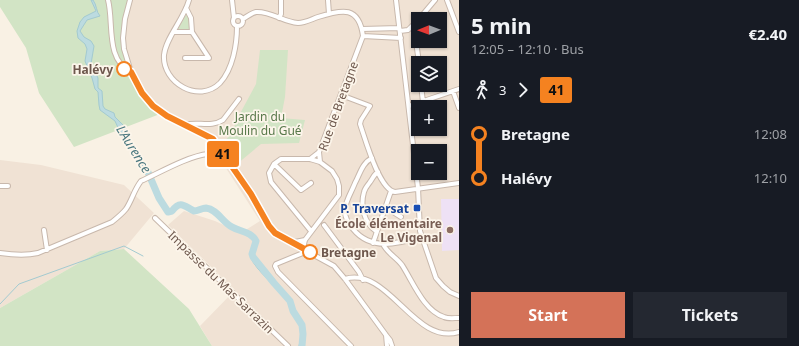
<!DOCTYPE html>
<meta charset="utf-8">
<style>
body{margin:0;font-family:"Noto Sans",sans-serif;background:#242831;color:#f1f3f6;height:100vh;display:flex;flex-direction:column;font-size:15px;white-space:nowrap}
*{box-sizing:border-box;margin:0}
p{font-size:13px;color:#9ea1a6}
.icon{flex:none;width:22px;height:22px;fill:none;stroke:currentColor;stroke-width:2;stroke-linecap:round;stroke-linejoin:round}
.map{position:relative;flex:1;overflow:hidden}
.side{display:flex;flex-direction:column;background:#171b24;width:340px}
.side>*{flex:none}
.badge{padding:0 8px;border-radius:3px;font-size:14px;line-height:26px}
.needle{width:26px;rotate:269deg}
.controls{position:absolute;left:411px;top:12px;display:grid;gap:8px}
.controls a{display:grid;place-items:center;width:36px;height:36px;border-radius:0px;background:#171b24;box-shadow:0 1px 3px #0004;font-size:20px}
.map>.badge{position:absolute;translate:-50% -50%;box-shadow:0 0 0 2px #fff}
.legs{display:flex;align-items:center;gap:6px;height:44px;padding:0 12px;font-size:13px}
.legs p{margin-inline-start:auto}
.headline{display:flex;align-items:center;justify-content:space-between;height:68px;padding:0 12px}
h1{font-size:22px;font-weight:700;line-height:30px}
.primary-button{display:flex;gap:8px;margin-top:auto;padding:8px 12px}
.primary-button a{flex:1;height:46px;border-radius:0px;background:#d47258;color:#fff;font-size:16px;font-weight:700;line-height:46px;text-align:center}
.primary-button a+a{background:#242831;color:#f1f3f6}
ul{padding:0 12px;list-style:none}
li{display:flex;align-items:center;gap:14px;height:44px;font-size:15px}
li i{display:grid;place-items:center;width:6px;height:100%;margin:0 5px;background:currentColor}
li i::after{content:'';width:10px;height:10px;margin:-5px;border:3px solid;border-radius:50%;background:#171b24}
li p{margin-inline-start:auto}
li:first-child i{background:linear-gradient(#0000 50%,currentColor 0)}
li:last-child i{background:linear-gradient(currentColor 50%,#0000 0)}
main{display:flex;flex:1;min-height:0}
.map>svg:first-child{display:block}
.residential{fill:#f0e2d4;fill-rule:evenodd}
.education{fill:#eee1f5}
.green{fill:#d2e4c5}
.water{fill:#bcdbe0;stroke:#a3cad0}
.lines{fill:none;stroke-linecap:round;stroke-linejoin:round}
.stream{stroke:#a3cad0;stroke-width:1}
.river{stroke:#bcdbe0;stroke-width:7}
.minor-casing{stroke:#c8b8ac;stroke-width:6}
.minor{stroke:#fff;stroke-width:4}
.line-1-casing{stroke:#fff;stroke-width:9}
.line-1{stroke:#f58220;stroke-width:6}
.stop-1-dot{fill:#fff;stroke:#f58220;stroke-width:2}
.transit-dot{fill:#1a4fb4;stroke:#fcf5ea;stroke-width:1.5}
.education-dot{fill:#8d6e63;stroke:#fcf5ea;stroke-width:1.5}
.labels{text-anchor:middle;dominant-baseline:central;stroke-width:3.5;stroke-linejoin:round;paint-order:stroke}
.stop-label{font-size:12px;font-weight:bold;fill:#6e584d;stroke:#fcf5ea;text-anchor:end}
.street-label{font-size:12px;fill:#6e584d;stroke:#fcf5ea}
.park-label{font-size:12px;fill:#58784a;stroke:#fcf5ea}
.transit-label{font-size:12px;font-weight:bold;fill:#164399;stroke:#fcf5ea;text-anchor:end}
.education-label{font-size:12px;font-weight:bold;fill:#785e54;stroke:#fcf5ea;text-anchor:end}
.water-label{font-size:13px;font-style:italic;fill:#4a777f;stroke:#fcf5ea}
</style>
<main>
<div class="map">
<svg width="459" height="346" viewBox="0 0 459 346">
<rect width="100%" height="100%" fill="#f9f1e4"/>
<path class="residential" d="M128,0H459V346H212L200,326L235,290L168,225L184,211L215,221L241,233L260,221L222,162L206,140L160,114L139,95L127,70L121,30ZM418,19H440V41H418ZM418,63H440V85H418ZM418,107H440V129H418ZM418,151H440V173H418Z
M0,160L41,165L124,185L154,213L124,249L100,251L0,308Z"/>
<path class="education" d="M441,199H459V250L442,251Z"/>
<path class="green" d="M0,0H128L121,30L127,70L139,95L160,114L74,147L39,93L26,48L0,7Z
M187,15L189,18V29H178L185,16Z
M260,50H288L285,97L281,118L305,120L299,143L261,144L237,164L222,143L232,134L236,121L256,84Z
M124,249L189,309L212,346H0V308L100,251Z"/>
<path class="water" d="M91,0H93C97,5 96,12 100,16L87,20L80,31L84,37L91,41L94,46L91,64L98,78V88L102,91L103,106L105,109L114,113L115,117L126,128V138L138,152L139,155L151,173L148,175L142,165L138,162L134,153L124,141L115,121L100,110L99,105L98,92L95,89L92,78L85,61L87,49L85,44L78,38L77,31L80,22L84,17L96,11Z
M152,179L159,198L168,212L172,211C181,199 185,207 194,211C198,211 202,208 206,208C217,209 223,223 232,227C240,232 251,231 256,241L252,254L253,257L274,283L290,301L293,311L302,325L303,334L302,346H299C303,326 303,331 294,314C290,309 291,302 286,297C277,288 255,269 251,258C249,252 254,245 254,240L243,231L230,229L213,212C205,209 201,212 194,213L182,206L176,208L171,213L167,214L157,199L150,180Z"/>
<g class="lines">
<path class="stream" d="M0,304L19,284L124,246L143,256"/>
<path class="river" d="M147,170L159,198L168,212L172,211C181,199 185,207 194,211C198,211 202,208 206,208C217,209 223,223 232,227C240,232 251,231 256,241L252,254L253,257L274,283L290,301L293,311L302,325L303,334L302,346"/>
<defs>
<path id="minor" d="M108,0C114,22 105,60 131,72
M130,0L125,19L123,38L124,49L131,72L136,83L148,100L153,106L167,116L213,139L251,194L269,226L275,233L290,242L334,266L345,279L386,335L390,340L392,346
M189,0C184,19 166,37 164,55C162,83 199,104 220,83C233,69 237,44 237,26
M232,0L234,18
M328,0L329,14
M396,0L418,188L420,231L436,278L443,286L450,292L459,296
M447,0L459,32
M233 21a5 5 0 1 1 10 0a5 5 0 1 1-10 0Z
M279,18L281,14V0
M243,19C246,17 252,13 256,12C271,11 283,22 298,23C305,23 312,19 318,17C343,9 359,6 363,36L319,152L320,162L332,171L337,179L339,186V195L305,240
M419,19L435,0
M413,26L415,34L419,63
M362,29L399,28
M400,31L408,30L418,20
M174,32H192L191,18L186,8
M363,36L401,38
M185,58H209L192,32
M421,85L423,102
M453,91L459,108
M341,95L370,106L361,120L360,124C365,138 379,190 395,192L459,183
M409,106L459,89
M185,125C197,121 211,128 223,120L239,99
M372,158C362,163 360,174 355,183C352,191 346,200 345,209C344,217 348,223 353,229C371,251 397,244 421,237
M310,159L319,152
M274,164L301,190L311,183
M0,186H8
M385,207L401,217
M155,218L288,346
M324,225L359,272L363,280
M44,230L47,250
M311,231L271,182L269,173L274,164L281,159H310L320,162
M376,231C364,223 360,206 364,192C365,188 368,185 370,182C373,178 374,174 378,172
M373,243L391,191
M294,244L295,242L305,240L303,248
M383,244C387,253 396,257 402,265C413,282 424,311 444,317C448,319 454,318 459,318
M306,250L303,253L276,264L275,266L278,272L351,346
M0,253C14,255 25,256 38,253L112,222C117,218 122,214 126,209C132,200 134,190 141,181C159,173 188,156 208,154C213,154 218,155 223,155
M345,279C389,266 414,346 459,332
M386,335L387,346"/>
</defs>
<use href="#minor" class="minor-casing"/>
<use href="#minor" class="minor"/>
</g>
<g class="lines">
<defs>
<path id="line-1" d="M124,69L131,72L142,93L153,106L167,116L213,139L251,194L269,226L275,233L310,252"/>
</defs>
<use href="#line-1" class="line-1-casing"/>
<use href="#line-1" class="line-1"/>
</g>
<g class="stop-1-dot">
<circle cx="124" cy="69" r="7"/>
<circle cx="310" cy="252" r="7"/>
</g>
<rect class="transit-dot" x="413" y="204" width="8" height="8" rx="2"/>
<circle class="education-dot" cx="450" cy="230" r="4"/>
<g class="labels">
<g class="stop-label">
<text x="113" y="69">Halévy</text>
<text x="321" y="252" text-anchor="start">Bretagne</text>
</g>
<g class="street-label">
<text transform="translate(338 106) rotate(-70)">Rue de Bretagne</text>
<text transform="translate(221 282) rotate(44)">Impasse du Mas Sarrazin</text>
</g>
<g class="park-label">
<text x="260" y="116">Jardin du<tspan x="260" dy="14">Moulin du Gué</tspan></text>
</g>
<g class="transit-label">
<text x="409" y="208">P. Traversat</text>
</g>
<g class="education-label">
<text x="442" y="223">École élémentaire<tspan x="442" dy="14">Le Vigenal</tspan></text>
</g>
<g class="water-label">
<text transform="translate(134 149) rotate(58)">L'Aurence</text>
</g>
</g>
</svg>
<div class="controls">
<a><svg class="needle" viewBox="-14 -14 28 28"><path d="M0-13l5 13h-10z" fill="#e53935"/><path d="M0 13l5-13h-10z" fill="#9ea1a6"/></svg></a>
<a><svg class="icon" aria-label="layers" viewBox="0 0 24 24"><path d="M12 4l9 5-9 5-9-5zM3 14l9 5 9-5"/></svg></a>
<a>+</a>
<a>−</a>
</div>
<b class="badge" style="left:223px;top:154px;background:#f58220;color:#111">41</b>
</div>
<section class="side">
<div class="headline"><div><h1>5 min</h1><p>12:05 – 12:10 · Bus</p></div><b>€2.40</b></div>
<div class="legs"><svg class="icon" aria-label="walk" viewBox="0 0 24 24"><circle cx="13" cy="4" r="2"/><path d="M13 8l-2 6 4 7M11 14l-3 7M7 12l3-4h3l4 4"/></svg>3<svg class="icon" aria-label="forward" viewBox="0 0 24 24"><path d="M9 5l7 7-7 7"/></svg><b class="badge" style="background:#f58220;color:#111">41</b></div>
<ul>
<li><i style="color:#f58220"></i><b>Bretagne</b><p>12:08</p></li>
<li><i style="color:#f58220"></i><b>Halévy</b><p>12:10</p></li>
</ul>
<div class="primary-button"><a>Start</a><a>Tickets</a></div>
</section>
</main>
